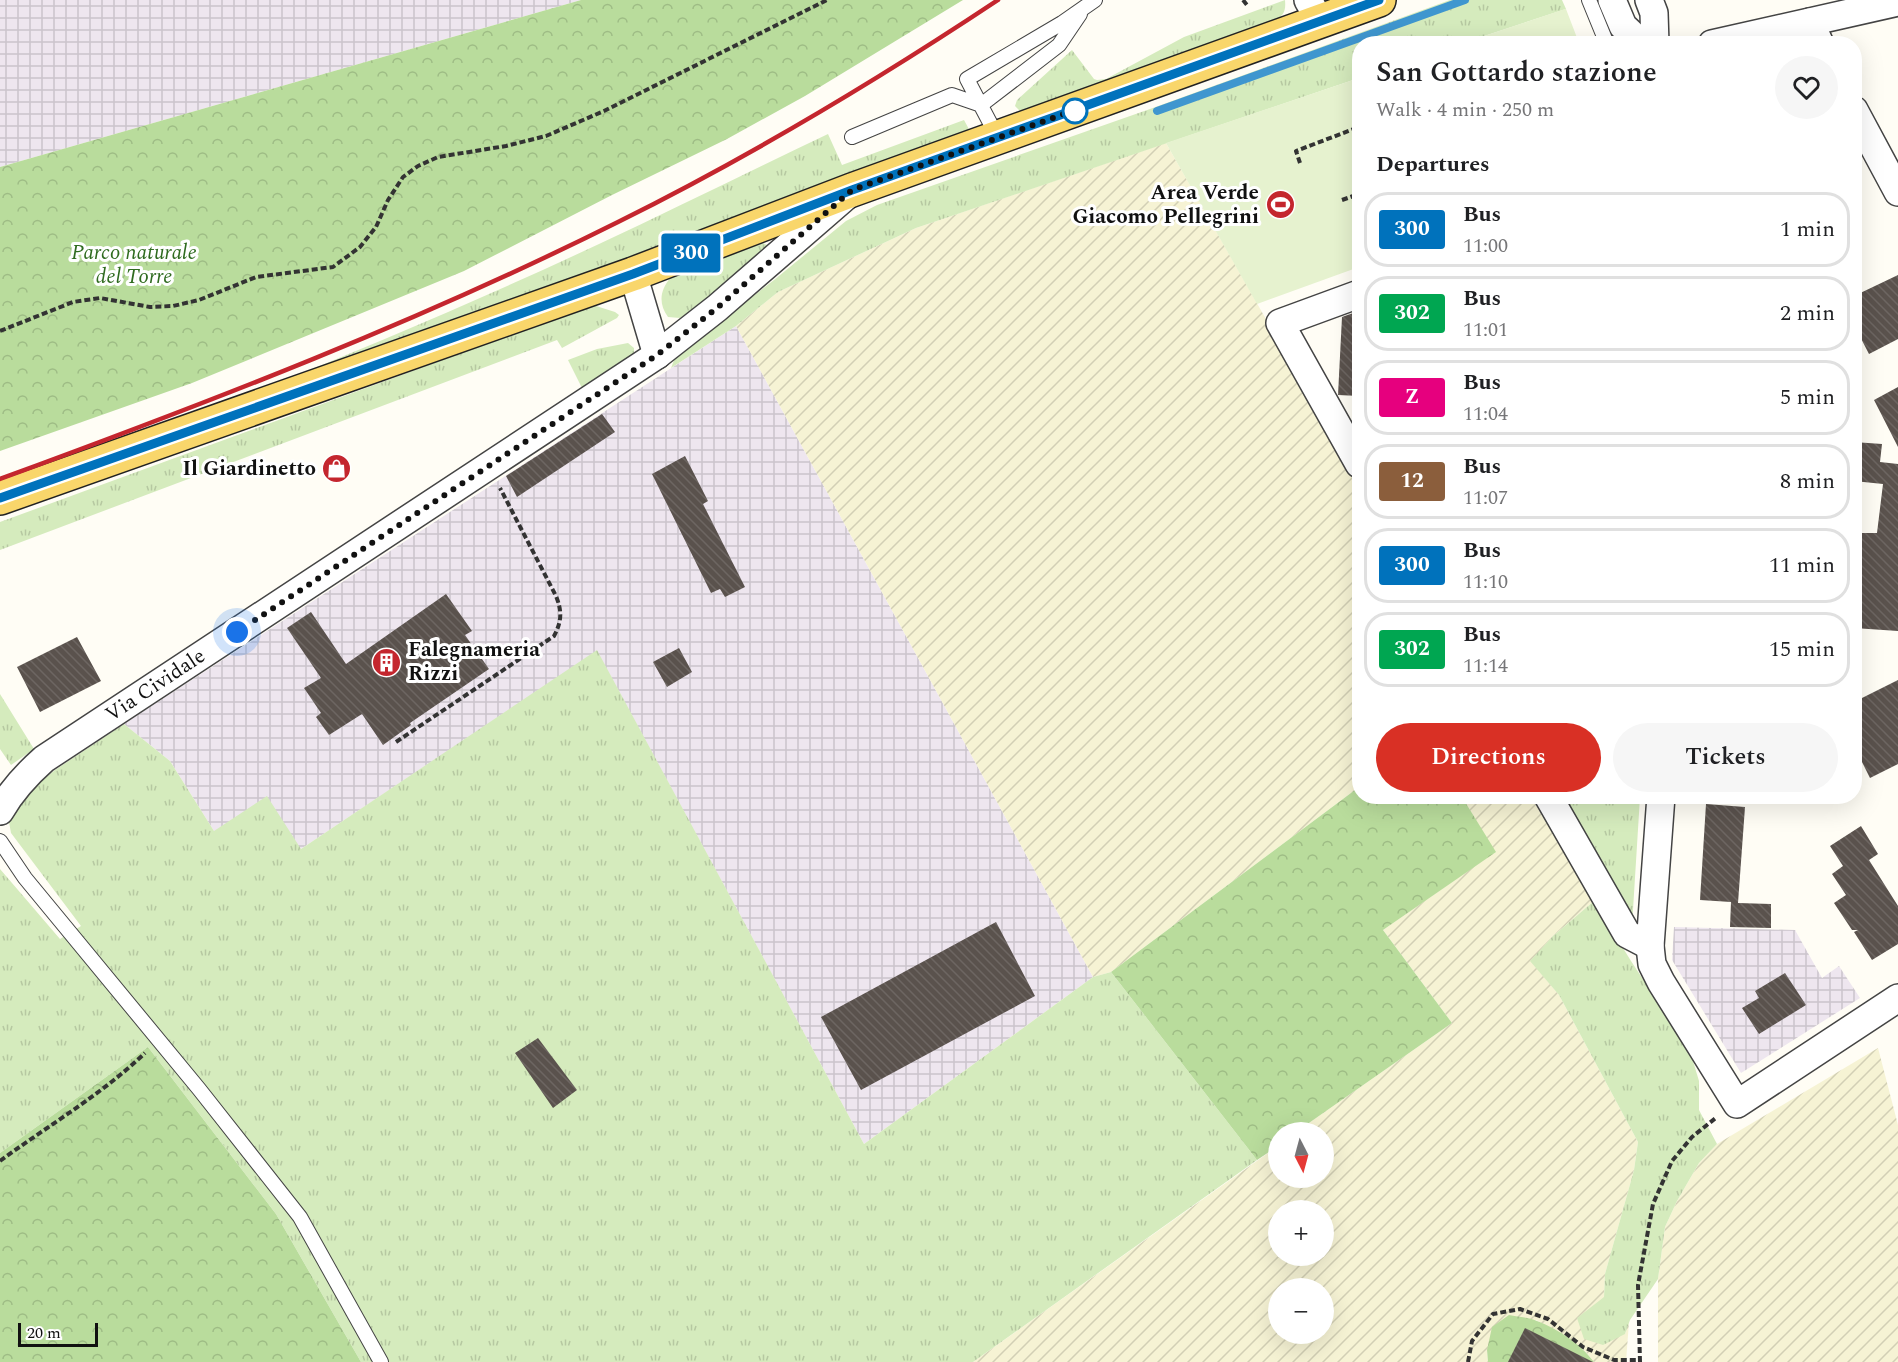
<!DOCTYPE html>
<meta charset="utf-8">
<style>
body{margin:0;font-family:Spectral,serif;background:#f6f6f6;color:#202124;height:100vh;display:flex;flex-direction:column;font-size:22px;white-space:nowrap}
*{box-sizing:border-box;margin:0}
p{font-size:20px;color:#757577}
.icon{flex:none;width:33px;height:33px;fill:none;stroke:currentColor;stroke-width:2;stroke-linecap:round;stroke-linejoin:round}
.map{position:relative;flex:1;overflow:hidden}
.details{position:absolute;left:1352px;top:36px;width:510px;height:768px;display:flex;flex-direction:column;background:#fff;border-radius:24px;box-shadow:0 6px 24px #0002}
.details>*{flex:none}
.badge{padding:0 12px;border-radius:4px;font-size:21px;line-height:39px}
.needle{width:39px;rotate:174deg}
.fabs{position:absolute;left:1268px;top:1122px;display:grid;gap:12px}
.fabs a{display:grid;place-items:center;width:66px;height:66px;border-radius:50%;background:#fff;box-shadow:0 6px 24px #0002;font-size:30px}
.scale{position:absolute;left:18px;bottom:15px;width:80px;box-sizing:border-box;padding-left:6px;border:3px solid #111;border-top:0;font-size:16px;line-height:21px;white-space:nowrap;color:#111;-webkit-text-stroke:4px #fff;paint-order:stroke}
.you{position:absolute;width:30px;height:30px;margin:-15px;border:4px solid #fff;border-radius:50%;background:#1a73e8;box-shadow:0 0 0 9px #1a73e833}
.map>.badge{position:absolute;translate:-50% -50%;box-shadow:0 0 0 3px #fff}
h2{padding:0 24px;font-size:22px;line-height:54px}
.round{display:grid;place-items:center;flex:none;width:63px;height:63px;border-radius:32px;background:#f6f6f6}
.summary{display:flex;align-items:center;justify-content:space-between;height:102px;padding:0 24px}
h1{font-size:28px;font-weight:600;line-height:45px}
.cta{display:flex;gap:12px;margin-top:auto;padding:12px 24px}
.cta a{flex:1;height:69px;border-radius:36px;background:#d93025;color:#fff;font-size:24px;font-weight:600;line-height:69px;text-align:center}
.cta a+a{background:#f6f6f6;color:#202124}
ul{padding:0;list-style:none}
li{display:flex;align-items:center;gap:18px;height:75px;margin:0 12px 9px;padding:0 12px;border:3px solid #e0e0e0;border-radius:24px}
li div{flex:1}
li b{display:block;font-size:22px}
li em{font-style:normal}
li .badge{min-width:66px;font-weight:700;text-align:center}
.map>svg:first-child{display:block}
.industrial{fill:url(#industrial-grid)}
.farmland{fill:url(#farmland-furrows);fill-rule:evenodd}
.grass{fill:url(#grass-tufts)}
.forest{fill:url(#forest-crowns)}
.pitch{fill:#e6f2cf}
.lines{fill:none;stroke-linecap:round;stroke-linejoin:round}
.stream{stroke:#3f96cf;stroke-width:8}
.building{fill:url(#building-back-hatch)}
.lane-casing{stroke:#444;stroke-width:16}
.street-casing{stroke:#444;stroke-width:30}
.primary-casing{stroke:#222;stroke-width:36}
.path{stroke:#333;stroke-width:4;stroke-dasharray:6 3;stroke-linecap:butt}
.lane{stroke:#fff;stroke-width:14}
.street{stroke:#fff;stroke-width:27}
.primary{stroke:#f9d66b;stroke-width:33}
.rail{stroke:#c4262e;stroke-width:4.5}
.line-casing{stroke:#fff;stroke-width:14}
.line{stroke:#0072bc;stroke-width:9}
.walk{stroke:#111;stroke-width:6;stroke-dasharray:0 10.8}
.stop-dot{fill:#fff;stroke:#0072bc;stroke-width:3}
.labels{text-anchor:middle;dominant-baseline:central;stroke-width:6;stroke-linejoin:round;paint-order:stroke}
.poi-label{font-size:21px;font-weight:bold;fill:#111;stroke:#fff;text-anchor:end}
.park-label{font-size:21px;font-style:italic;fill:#2f6b1f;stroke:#fff}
.street-label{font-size:21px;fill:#111;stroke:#fff}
</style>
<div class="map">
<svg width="1898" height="1362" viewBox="0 0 1898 1362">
<defs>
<pattern id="industrial-grid" width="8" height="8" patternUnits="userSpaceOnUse" patternTransform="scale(1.5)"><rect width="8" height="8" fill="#eee6ef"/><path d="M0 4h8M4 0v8" fill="none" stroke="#cbc4cc"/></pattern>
<pattern id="farmland-furrows" width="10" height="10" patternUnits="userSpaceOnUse" patternTransform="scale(1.5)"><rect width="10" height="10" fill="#f6f3d4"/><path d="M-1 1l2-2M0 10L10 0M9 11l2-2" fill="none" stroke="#d2cfb5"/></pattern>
<pattern id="grass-tufts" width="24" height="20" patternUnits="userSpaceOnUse" patternTransform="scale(1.5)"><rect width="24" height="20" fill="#d5ebbd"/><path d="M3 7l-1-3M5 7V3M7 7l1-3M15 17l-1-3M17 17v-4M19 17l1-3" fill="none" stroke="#b6c8a1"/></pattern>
<pattern id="forest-crowns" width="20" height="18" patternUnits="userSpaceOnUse" patternTransform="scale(1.5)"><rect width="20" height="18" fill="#b9dc9c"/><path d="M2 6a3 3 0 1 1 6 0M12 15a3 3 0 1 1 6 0" fill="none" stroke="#9ebc85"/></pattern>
<pattern id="building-back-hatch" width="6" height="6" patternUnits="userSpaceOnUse" patternTransform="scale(1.5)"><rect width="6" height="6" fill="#5a524d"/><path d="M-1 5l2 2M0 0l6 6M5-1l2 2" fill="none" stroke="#6d6662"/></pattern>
</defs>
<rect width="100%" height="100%" fill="#fffdf5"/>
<path class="industrial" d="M0,0H581L0,167Z
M736,326L1093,977L864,1144L597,651L301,849L214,831L170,761L124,724Z
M1674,927L1795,930L1822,978L1839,966L1860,998L1741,1073L1672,960Z"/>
<path class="farmland" d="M1166,143L1359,483V787L1111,972L1093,977L736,326L778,292L916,228Z
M1462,797H1531L1594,901L1553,936L1531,961L1559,995L1638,1142L1634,1170L1605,1274L1604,1297L1625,1334L1629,1322L1626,1362H1594L1586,1352L1562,1334L1536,1320L1487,1350L1488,1362H973L1278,1146V1178H1323V1132H1296L1452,1023L1383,930L1495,852ZM1278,1210H1323V1256H1278ZM1278,1288H1323V1334H1278Z
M1878,1048L1898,1125V1362H1658V1279L1665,1227L1677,1201L1699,1163L1717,1144Z"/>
<path class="grass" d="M1285,0C1286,11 1284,15 1275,21L1022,113L1015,106L1017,100L1072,50L1094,79L1097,80L1106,79L1184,37Z
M1450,0H1562L1566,9L1463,43L1359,44V78L916,228L778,292L736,326L671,368L676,355L774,280L846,221L877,205L1150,109Z
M964,120L971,133L215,408C344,357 473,303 599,244C676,208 752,170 828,134L842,165Z
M763,243L767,245L768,248L730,286L680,318L668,317C658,303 660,290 671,277Z
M593,305L615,312L619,315L617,318L562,348L557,340L0,550V522Z
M628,343L634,348V353L617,367L582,388L568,360L597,349Z
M597,650L864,1144L1093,977L1111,972L1257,1160L973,1362H361L276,1214L148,1047L0,1153V869L60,939L81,926L11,833L9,822L24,795L55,770L124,724L170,761L214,831L267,796L301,849Z
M0,694L34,749L11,765L0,749Z
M1559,797H1640L1632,926Z
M1594,901L1631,961L1690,1051L1699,1081V1110L1717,1144L1699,1163L1677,1201L1665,1227L1658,1279L1630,1320L1625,1334L1603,1345L1584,1339L1577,1318L1604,1297L1605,1274L1634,1170L1638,1142L1559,995L1530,961L1553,936Z"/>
<path class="forest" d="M581,0H963L805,96L727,139L612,195L464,271L192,383L0,451V167Z
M1359,787V796L1462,797L1496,852L1383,930L1452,1023L1296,1132H1278V1146L1257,1160L1111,972Z
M148,1047L276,1214L361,1362H0V1153Z
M1509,1315C1518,1317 1528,1317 1537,1321C1558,1329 1581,1344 1594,1362H1488L1487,1350L1492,1327Z"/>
<path class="pitch" d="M1566,9L1579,43H1463L1565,9Z
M1359,78V267L1257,304L1166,143Z"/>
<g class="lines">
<path class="stream" d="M1157,111L1465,0"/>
</g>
<path class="building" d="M1898,275V339L1869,354L1854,325V296Z
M1356,312H1359V396L1338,395L1342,317Z
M1898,387V447L1874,400Z
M602,414L615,432L517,497L506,476Z
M1854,442L1882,444L1880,462L1898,464V631L1854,628L1855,546H1860V533H1877L1883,484L1854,481Z
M685,456L708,501L703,504L745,587L725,597L720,589L711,593L652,474Z
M446,594L472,631L465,635L489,669L410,723L411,725L383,745L362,714L329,735L316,717L321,713L304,688L321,678L287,628L311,612L346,664Z
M77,637L101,681L40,712L17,667Z
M679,648L692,672L667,687L653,662Z
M1898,680V764L1870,778L1854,746V702Z
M1706,804L1745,807L1738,903L1771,904V928L1730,927L1731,902L1700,900Z
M1861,826L1878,854L1869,860L1898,906V944L1872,960L1854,932L1858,930H1852L1834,903L1846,895L1832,874L1843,866L1830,846Z
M996,922L1035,996L861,1090L821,1017Z
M1785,973L1806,1005L1759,1034L1742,1008L1759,998L1755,991Z
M538,1038L577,1090L553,1108L515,1053Z
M1525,1328L1593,1362H1508Z"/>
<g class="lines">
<defs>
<path id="lane" d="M1589,0L1607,44
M981,105L1059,45L1080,14
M852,137L952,95L981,105
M998,138L967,79L1062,23L1095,0
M0,841L25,878L199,1089L300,1217L381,1362"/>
<g id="street">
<path d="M1308,0L1320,21"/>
<path d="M1612,0L1623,26L1642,44"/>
<path d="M1649,0L1654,13L1655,44"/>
<path d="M1810,22L1820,44"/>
<path d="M1712,44L1898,2"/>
<path d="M1854,110L1898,192"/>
<path d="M633,274L657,355"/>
<path d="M1359,294L1280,323L1359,464"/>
<path d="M1548,796L1627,934L1650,946"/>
<path d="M1661,796L1650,946L1652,964L1661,982L1737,1104L1898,998"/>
<path id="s1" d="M0,811C12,790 26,775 44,759L657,355L717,308L845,197"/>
</g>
<path id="primary" d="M0,498L633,274L852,190L1379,0"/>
</defs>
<use href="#lane" class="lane-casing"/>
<use href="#street" class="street-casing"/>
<use href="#primary" class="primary-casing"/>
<path class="path" d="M1243,0L1247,5
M1300,163L1296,151L1359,127
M1342,200L1359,194
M0,331L73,302L100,298L150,307L173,306L199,300L256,277L333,267L360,247L376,227L388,200L403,177L418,166L438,157L506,146L546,136L604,111L827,0
M396,742L554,636C562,621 562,611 556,596L500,488
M0,1161C49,1125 101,1095 145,1053
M1468,1362L1472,1341L1493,1314L1520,1309L1548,1319L1583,1347L1614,1360H1640
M1640,1362L1638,1285L1653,1204L1672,1161L1692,1137L1717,1117"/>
<use href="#lane" class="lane"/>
<use href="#street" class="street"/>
<use href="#primary" class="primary"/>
<path class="rail" d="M0,479C210,402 418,322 618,222C749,157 876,81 998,0"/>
</g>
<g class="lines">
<defs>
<path id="line" d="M0,498L633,274L852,190L1379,0"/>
</defs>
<use href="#line" class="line-casing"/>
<use href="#line" class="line"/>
<path class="walk" d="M237,632L657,355L717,308L852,190L1078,109L1075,111"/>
</g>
<defs>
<symbol id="stadium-disc" viewBox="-11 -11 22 22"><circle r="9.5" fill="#c4262e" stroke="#fff"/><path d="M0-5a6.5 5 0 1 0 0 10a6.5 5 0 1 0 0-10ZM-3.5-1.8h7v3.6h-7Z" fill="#fff"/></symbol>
<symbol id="shop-disc" viewBox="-11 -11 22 22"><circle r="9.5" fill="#c4262e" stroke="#fff"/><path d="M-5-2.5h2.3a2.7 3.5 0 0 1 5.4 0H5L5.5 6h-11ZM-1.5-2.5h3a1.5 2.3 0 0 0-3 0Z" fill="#fff"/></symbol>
<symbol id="building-disc" viewBox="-11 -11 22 22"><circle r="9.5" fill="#c4262e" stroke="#fff"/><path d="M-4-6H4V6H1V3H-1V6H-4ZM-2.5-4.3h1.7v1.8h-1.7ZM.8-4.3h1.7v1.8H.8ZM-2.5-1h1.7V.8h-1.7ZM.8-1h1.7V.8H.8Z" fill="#fff"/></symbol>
</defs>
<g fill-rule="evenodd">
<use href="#stadium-disc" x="1264" y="188" width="33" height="33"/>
<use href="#shop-disc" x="320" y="452" width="33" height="33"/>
<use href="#building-disc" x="370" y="646" width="33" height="33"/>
</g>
<circle class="stop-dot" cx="1075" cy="111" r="12"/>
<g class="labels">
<g class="poi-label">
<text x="1259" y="193">Area Verde<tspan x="1259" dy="24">Giacomo Pellegrini</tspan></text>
<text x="316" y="469">Il Giardinetto</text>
<text x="408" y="650" text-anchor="start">Falegnameria<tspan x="408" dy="24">Rizzi</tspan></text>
</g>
<g class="park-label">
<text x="134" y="253">Parco naturale<tspan x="134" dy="24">del Torre</tspan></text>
</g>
<g class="street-label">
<text stroke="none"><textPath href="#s1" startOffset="202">Via Cividale</textPath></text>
</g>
</g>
</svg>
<div class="fabs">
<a><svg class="needle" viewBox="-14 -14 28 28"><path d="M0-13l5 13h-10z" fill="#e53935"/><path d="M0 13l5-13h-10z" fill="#757577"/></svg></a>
<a>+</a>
<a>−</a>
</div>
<div class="scale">20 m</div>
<div class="you" style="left:237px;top:632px"></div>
<b class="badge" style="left:691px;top:253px;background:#0072bc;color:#fff">300</b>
<section class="details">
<div class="summary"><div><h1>San Gottardo stazione</h1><p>Walk · 4 min · 250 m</p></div><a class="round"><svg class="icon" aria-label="heart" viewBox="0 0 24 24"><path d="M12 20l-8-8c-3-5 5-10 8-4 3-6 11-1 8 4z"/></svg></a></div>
<h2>Departures</h2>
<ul>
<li><span class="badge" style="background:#0072bc;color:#fff">300</span><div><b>Bus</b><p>11:00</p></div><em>1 min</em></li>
<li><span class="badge" style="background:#00a651;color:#fff">302</span><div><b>Bus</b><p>11:01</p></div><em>2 min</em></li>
<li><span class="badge" style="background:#e6007e;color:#fff">Z</span><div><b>Bus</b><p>11:04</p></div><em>5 min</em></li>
<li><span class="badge" style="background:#8b5e3c;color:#fff">12</span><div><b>Bus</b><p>11:07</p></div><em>8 min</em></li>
<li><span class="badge" style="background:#0072bc;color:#fff">300</span><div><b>Bus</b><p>11:10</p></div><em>11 min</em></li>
<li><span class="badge" style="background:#00a651;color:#fff">302</span><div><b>Bus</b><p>11:14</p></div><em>15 min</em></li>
</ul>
<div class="cta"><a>Directions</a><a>Tickets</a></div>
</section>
</div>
